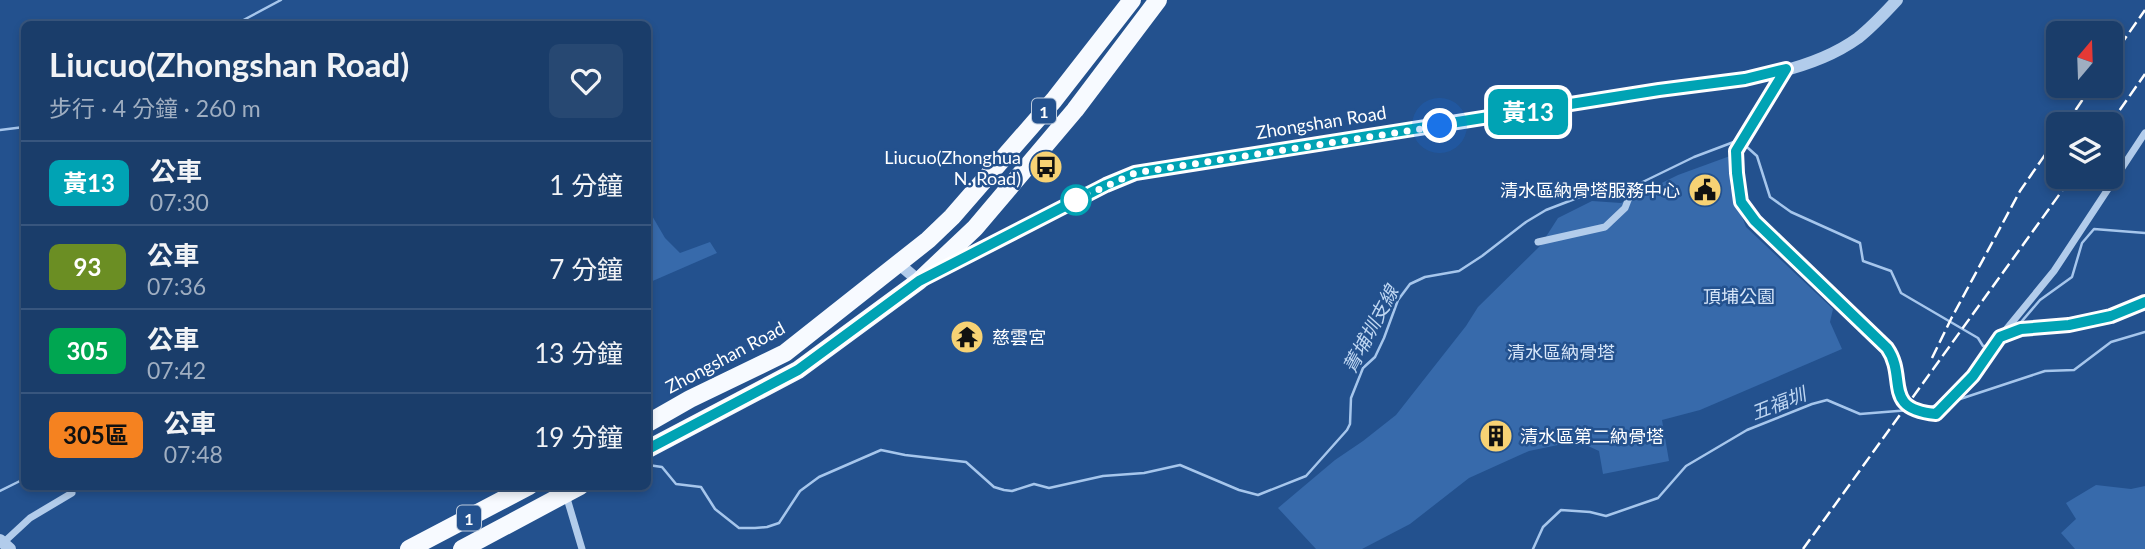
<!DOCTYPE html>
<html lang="zh-TW">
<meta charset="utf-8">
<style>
body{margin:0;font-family:Lato,"Noto Sans TC",sans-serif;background:#274872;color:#f1f3f6;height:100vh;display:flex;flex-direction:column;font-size:26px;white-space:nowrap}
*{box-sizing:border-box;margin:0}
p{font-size:23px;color:#9faec1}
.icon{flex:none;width:38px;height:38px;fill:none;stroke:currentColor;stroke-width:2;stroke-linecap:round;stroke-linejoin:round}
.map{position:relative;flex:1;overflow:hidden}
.details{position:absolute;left:21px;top:21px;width:630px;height:469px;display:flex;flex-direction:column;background:#1a3d6a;border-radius:10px;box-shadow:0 4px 10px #0003,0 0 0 2px #38567e}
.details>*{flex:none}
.badge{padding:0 14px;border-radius:10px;font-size:24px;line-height:46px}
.needle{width:46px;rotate:19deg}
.buttons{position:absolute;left:2046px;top:21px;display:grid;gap:14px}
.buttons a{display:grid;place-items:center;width:77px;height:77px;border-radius:10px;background:#1a3d6a;box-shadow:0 4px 10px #0003,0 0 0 2px #38567e;font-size:35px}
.you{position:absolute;width:35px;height:35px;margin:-18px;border:5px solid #fff;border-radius:50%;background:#1a73e8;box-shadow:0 0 0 10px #1a73e833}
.map>.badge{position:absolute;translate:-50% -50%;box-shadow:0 0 0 4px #fff}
.round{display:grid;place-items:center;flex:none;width:74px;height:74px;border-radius:10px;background:#274872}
.head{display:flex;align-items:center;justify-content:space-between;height:119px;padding:0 28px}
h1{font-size:33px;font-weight:700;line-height:52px}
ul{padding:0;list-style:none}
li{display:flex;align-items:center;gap:21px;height:84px;padding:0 28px;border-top:2px solid #38567e}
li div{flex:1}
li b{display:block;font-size:26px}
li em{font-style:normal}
li .badge{min-width:77px;font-weight:700;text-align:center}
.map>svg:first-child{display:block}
.green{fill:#376aab}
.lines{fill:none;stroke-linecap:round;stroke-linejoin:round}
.stream{stroke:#a6c6ec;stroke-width:2.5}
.minor{stroke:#b2cceb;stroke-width:7}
.tertiary{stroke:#b2cceb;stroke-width:12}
.primary{stroke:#f7faff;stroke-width:18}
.rail{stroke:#fff;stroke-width:2.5;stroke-dasharray:12 5;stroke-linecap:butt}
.line-casing{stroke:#fff;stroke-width:16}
.line{stroke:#00a3b4;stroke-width:10}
.walk{stroke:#fff;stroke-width:7;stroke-dasharray:0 12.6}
.stop-dot{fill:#fff;stroke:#00a3b4;stroke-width:3.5}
.labels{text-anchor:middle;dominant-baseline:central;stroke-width:5;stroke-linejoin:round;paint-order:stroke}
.shield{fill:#23518e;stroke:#bdcbdd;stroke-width:2}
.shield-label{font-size:16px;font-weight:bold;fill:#fff}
.street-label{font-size:18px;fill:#fff;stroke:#23518e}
.poi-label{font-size:18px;fill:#fff;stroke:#23518e;text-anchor:end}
.park-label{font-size:18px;fill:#d7e6f9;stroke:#23518e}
.water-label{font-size:19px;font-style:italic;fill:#bed6f2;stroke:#23518e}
</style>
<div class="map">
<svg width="2145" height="549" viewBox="0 0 2145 549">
<rect width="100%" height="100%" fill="#23518e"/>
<path class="green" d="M1730,156V186L1746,227L1833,309L1830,322L1842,349L1700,410L1662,420L1669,461L1603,474L1599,451L1577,441L1529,451L1469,478L1410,524L1362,549H1316L1278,508L1335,460L1363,441L1396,415L1466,326L1478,307L1540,246L1558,218L1592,201L1621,203L1678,175Z
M648,214H651L665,238L680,253L710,242L717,253L648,283Z
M2096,485L2131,489L2145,486V549H2075L2061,533L2076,519L2066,503Z"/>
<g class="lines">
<path class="stream" d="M236,24L281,0
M0,130L24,127
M2016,328L2040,300L2072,277L2082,243L2094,229L2145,233
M1954,401L2045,371L2074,370L2111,342L2145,332
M1923,409L1941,404
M648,465L662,467L676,484L701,487L715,509L739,528H755L767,527L779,523L800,491L819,477L881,450L905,455L966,462L994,487L1004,490L1012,491L1034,484L1049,488L1103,476L1144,473L1180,465L1239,490L1258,495L1306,476L1347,430L1350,424L1351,398L1363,368L1375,357L1384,338L1398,300L1410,284L1425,277L1459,271L1482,256L1526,222L1546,210L1598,190L1618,194L1694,157L1739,140L1757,156L1770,197L1791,212L1860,243L1863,261L1891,271L1901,293L1978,338L1983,346H1991
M0,491L24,479
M1533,549L1543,527L1561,510L1590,512L1606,516L1658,498L1686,466L1747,430L1812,404L1827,400L1860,414L1910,410"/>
<path class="minor" d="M1785,70L1736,151L1740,202L1755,221L1887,348C1908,378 1881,409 1936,414L1973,376L2000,337L2054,271L2145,133
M1538,242L1605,227L1625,208L1630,195
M2000,337L2021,329L2069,325L2111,316L2145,302
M566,495L582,549
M3,543L30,518L72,493L69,486"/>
<path class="tertiary" d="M899,264L919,281L1106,185L1135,173L1659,90C1723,82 1804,77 1858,38C1872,27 1885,13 1897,0
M0,540L10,549"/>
<path class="primary" d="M648,423L690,399L785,353L928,240L952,217L1054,100L1132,0
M648,449L798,370L919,281L975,228L1075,110L1158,0
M409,549L529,486
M462,549L580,486"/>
<path class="rail" d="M2110,60L2145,10
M2066,124L2092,86
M2110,124L2145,74
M1932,358L1951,319L2020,191L2058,136
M1803,549L2072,177"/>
</g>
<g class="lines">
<defs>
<path id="line" d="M648,449L798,370L919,281L1106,185L1135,173L1659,90L1745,79L1786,69L1736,151L1737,173L1741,202L1755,221L1887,348C1908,378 1881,409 1936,414L1973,376L2000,337L2021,329L2069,325L2111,316L2145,302"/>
</defs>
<use href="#line" class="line-casing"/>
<use href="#line" class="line"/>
<path class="walk" d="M1076,200L1135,173L1440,126"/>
</g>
<defs>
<symbol id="bus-disc" viewBox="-11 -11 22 22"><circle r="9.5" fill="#f7d274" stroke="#23518e"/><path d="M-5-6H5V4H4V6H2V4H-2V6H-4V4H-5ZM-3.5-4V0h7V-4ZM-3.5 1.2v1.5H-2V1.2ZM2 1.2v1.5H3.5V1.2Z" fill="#111"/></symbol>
<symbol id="civic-disc" viewBox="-11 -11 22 22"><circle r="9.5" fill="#f7d274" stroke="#23518e"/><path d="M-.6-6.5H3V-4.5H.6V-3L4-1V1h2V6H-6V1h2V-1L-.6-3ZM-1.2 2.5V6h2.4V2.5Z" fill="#111"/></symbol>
<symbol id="temple-disc" viewBox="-11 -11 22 22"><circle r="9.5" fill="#f7d274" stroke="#23518e"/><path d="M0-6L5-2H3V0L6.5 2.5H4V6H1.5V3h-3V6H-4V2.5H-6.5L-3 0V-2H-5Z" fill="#111"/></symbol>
<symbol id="building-disc" viewBox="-11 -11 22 22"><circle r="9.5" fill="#f7d274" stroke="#23518e"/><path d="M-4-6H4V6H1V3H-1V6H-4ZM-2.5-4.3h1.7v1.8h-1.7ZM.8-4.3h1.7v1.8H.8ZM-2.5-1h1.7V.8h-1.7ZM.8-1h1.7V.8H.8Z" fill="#111"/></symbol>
</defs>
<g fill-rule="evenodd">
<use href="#bus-disc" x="1027" y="148" width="38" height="38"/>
<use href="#civic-disc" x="1686" y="171" width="38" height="38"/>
<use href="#temple-disc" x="948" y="318" width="38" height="38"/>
<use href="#building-disc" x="1477" y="417" width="38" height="38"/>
</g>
<circle class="stop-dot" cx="1076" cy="200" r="14"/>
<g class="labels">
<g class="shield">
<rect x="1032" y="98.5" width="24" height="25" rx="5"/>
<rect x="457" y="505.5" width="24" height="25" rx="5"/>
</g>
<g class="shield-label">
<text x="1044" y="111">1</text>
<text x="469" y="518">1</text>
</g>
<g class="street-label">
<text transform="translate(1321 122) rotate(-9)">Zhongshan Road</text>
<text transform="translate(725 357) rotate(-28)">Zhongshan Road</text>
</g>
<g class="poi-label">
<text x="1021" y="157">Liucuo(Zhonghua<tspan x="1021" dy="21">N. Road)</tspan></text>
<text x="1680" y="190">清水區納骨塔服務中心</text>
<text x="992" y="337" text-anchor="start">慈雲宮</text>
<text x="1520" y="436" text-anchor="start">清水區第二納骨塔</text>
</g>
<g class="park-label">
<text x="1739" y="296">頂埔公園</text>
<text x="1561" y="352">清水區納骨塔</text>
</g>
<g class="water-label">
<text transform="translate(1370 329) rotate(-62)">菁埔圳支線</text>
<text transform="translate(1778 403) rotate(-21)">五福圳</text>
</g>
</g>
</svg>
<div class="buttons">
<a><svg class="needle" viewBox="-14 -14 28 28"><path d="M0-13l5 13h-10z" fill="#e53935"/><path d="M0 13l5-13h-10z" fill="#9faec1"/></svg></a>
<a><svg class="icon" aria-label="layers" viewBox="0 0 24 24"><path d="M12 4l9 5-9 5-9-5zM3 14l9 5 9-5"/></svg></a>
</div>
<div class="you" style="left:1440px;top:126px"></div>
<b class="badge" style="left:1528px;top:112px;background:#00a3b4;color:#fff">黃13</b>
<section class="details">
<div class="head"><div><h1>Liucuo(Zhongshan Road)</h1><p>步行 · 4 分鐘 · 260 m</p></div><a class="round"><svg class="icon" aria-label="heart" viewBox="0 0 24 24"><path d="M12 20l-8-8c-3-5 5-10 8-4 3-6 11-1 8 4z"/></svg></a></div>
<ul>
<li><span class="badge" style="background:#00a3b4;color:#fff">黃13</span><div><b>公車</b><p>07:30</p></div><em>1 分鐘</em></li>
<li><span class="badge" style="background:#6b8e23;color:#fff">93</span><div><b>公車</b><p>07:36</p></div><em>7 分鐘</em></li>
<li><span class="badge" style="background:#00a651;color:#fff">305</span><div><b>公車</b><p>07:42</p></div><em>13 分鐘</em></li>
<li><span class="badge" style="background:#f58220;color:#111">305區</span><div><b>公車</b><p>07:48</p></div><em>19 分鐘</em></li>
</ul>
</section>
</div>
